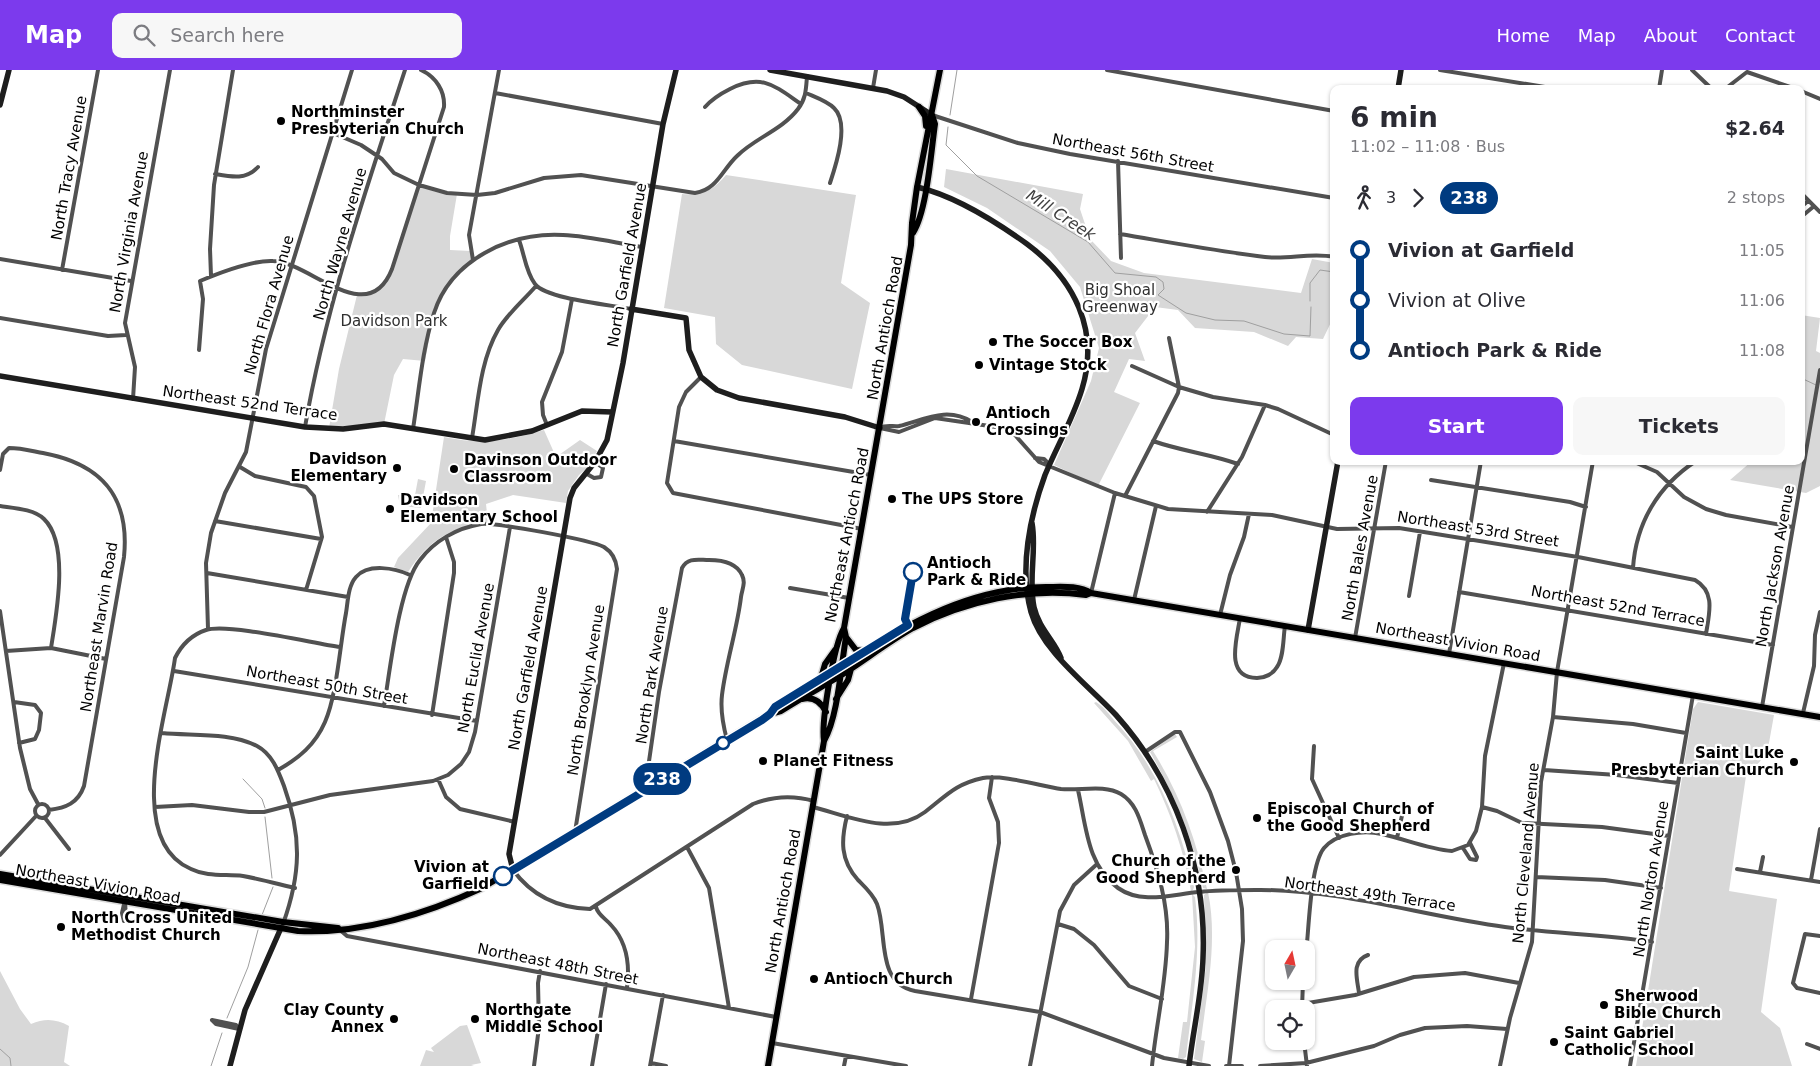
<!DOCTYPE html>
<meta charset="utf-8">
<style>
body{margin:0;font-family:"DejaVu Sans",sans-serif;background:#f7f7f7;color:#2b2b33;height:100vh;display:flex;flex-direction:column;font-size:19px;white-space:nowrap}
*{box-sizing:border-box;margin:0}
p{font-size:16px;color:#7c7c81}
.icon{flex:none;width:28px;height:28px;fill:none;stroke:currentColor;stroke-width:2;stroke-linecap:round;stroke-linejoin:round}
.map{position:relative;flex:1;overflow:hidden}
.panel{position:absolute;left:1330px;top:15px;width:475px;height:380px;display:flex;flex-direction:column;background:#fff;border-radius:10px;box-shadow:0 1px 4px #0004}
.panel>*{flex:none}
.badge{padding:0 10px;border-radius:16px;font-size:18px;line-height:32px}
.needle{width:32px;rotate:9deg}
.tools{position:absolute;left:1265px;top:870px;display:grid;gap:10px}
.tools a{display:grid;place-items:center;width:50px;height:50px;border-radius:10px;background:#fff;box-shadow:0 1px 4px #0004;font-size:25px}
.map>.badge{position:absolute;translate:-50% -50%;box-shadow:0 0 0 2px #fff}
.legs{display:flex;align-items:center;gap:8px;height:55px;padding:0 20px;font-size:16px}
.legs p{margin-inline-start:auto}
.summary{display:flex;align-items:center;justify-content:space-between;height:85px;padding:0 20px}
h1{font-size:28px;font-weight:800;line-height:38px}
.button{display:flex;gap:10px;margin-top:auto;padding:10px 20px}
.button a{flex:1;height:58px;border-radius:10px;background:#7c3aed;color:#fff;font-size:20px;font-weight:800;line-height:58px;text-align:center}
.button a+a{background:#f7f7f7;color:#2b2b33}
ul{padding:0 20px;list-style:none}
li{display:flex;align-items:center;gap:18px;height:50px;font-size:19px}
li i{display:grid;place-items:center;width:8px;height:100%;margin:0 6px;background:currentColor}
li i::after{content:'';width:12px;height:12px;margin:-6px;border:4px solid;border-radius:50%;background:#fff}
li p{margin-inline-start:auto}
li:first-child i{background:linear-gradient(#0000 50%,currentColor 0)}
li:last-child i{background:linear-gradient(currentColor 50%,#0000 0)}
header{display:flex;align-items:center;gap:30px;box-sizing:border-box;height:70px;padding:0 25px;background:#7c3aed;color:#fff}
header strong{font-size:24px}
nav{display:flex;gap:28px;margin-inline-start:auto;font-size:18px}
.search{width:350px;height:45px;background:#f7f7f7;display:flex;align-items:center;gap:12px;box-sizing:border-box;padding:0 18px;border-radius:10px;color:#7c7c81;font-size:19px}
.map>svg:first-child{display:block}
.green{fill:#d8d8d8}
.lines{fill:none;stroke-linecap:round;stroke-linejoin:round}
.stream{stroke:#9f9f9f;stroke-width:1}
.primary-casing{stroke:#dbdbdb;stroke-width:9}
.street{stroke:#515151;stroke-width:4}
.secondary{stroke:#1e1e1e;stroke-width:5.5}
.primary{stroke:#000;stroke-width:6}
.line-1-casing{stroke:#fff;stroke-width:11}
.line-1{stroke:#003b80;stroke-width:8}
.poi-dot{fill:#000;stroke:#fff;stroke-width:2}
.stop-1-dot{fill:#fff;stroke:#003b80;stroke-width:2.5}
.labels{text-anchor:middle;dominant-baseline:central;stroke-width:4.5;stroke-linejoin:round;paint-order:stroke}
.poi-label{font-size:15px;font-weight:bold;fill:#000;stroke:#fff;text-anchor:start}
.street-label{font-size:15px;fill:#000;stroke:#fff}
.park-label{font-size:15px;fill:#2f2f2f;stroke:#fff}
.stop-label{font-size:15px;font-weight:bold;fill:#000;stroke:#fff;text-anchor:start}
.water-label{font-size:16px;font-style:italic;fill:#404040;stroke:#fff}
</style>
<header>
<strong>Map</strong>
<div class="search"><svg class="icon" aria-label="search" viewBox="0 0 24 24"><circle cx="10" cy="10" r="6"/><path d="M15 15l6 6"/></svg>Search here</div>
<nav><a>Home</a><a>Map</a><a>About</a><a>Contact</a></nav>
</header>
<div class="map">
<svg width="1820" height="996" viewBox="0 0 1820 996">
<rect width="100%" height="100%" fill="#fff"/>
<path class="green" d="M946,99L1083,124L1080,139L1090,169L1111,191L1144,203L1301,223L1312,189L1334,193V246L1323,269L1296,267L1288,276L1254,262L1195,258L1178,240L1155,237L1135,263L1145,291L1129,289L1114,322L1140,333L1098,416L1054,395L1091,311L1099,278L1080,217L1050,181L987,138L944,117Z
M726,105L856,125L841,213L870,233L852,319L742,295L716,274L715,247L664,238L682,124C701,126 714,120 726,105Z
M419,115L457,124L450,166V180L471,181L473,190L449,213L434,243L425,291L403,289L394,305L384,354L329,358L339,299L357,225C366,223 379,219 385,212C398,195 412,137 419,115Z
M1801,245L1820,248L1816,281L1820,283V416L1806,423L1730,410L1752,391H1801Z
M544,360L556,387L580,370L597,381L589,396L579,405L568,421L566,433L513,425L486,434L488,452C449,458 430,469 408,502L394,497L398,488L431,453L444,367C482,375 507,371 544,360Z
M418,409L426,411L421,438L400,436L398,425H415Z
M1096,632C1103,636 1109,644 1114,650C1158,697 1180,755 1194,817L1193,820L1191,821C1184,781 1171,744 1154,709L1151,711L1128,671L1094,633Z
M1698,632L1774,645L1767,684L1746,706L1729,821L1777,829L1761,942L1780,958L1792,996H1636L1693,639Z
M1175,664L1177,667L1153,681C1180,724 1196,769 1207,819L1203,818C1193,768 1175,726 1150,682Z
M1208,822C1218,870 1207,922 1201,970L1205,971L1202,992L1194,989L1206,896L1204,825Z
M1192,824L1195,827C1202,882 1192,933 1186,987L1183,989L1178,988L1183,952H1187L1195,877Z
M0,901L20,939L31,954C45,948 56,949 69,956L64,992L70,996H0Z
M467,955L481,993L471,995L474,996H420L426,980L434,982L431,978L460,956Z"/>
<g class="lines">
<path class="stream" d="M950,45L957,0
M948,57L946,75L977,106L1088,172L1115,203L1156,207L1163,212L1164,219L1158,225L1186,243L1215,250L1244,251L1284,264L1310,266L1311,237
M1310,231V213L1320,200L1334,202
M1801,308L1816,315
M243,709L262,729L265,738
M265,747L272,808
M262,845L273,817
M227,948L248,897L258,860
M0,979L10,988L11,996
M211,996L222,963"/>
<defs>
<path id="primary" d="M919,37L925,46L926,56
M913,163C927,141 931,82 935,54L932,45
M846,567L856,580L866,581
M820,611L825,594L835,580
M802,629C814,626 821,632 826,642
M836,629L848,610L851,599
M770,644L775,637C861,587 942,517 1046,517C1060,517 1079,515 1091,523L1820,647
M824,671C838,647 841,596 846,567L844,558
M0,804L283,852L338,858
M0,810L298,861C360,864 426,844 482,818L770,644L781,641C800,629 820,618 840,606C864,591 888,572 913,558C965,531 1028,517 1086,525L1091,523
M768,996L824,671C821,651 834,574 844,558L911,175L912,153L917,117L940,0"/>
</defs>
<use href="#primary" class="primary-casing"/>
<path class="street" d="M1107,0L1334,41
M1440,0L1557,19
M1692,0L1712,19
M873,18L876,0
M1659,19L1662,0
M1725,19L1747,2L1796,19
M1801,21L1820,29
M495,23L663,54
M806,23C815,27 827,31 834,38C850,53 836,95 830,113
M705,37C713,28 720,24 730,19C762,3 775,16 801,34
M932,45L1018,73L1070,84L1334,128
M333,63L361,75L382,89L394,103L419,115L447,123L477,125L495,123L544,108L581,105L695,123C717,120 722,100 737,86C755,68 782,60 798,39C806,29 806,19 807,6
M1118,91L1121,188
M215,104C232,107 246,110 258,97
M1801,123L1820,142
M1801,137L1808,131
M1801,147L1813,137
M1120,164C1168,172 1216,181 1265,187C1288,190 1311,182 1334,187
M519,170C524,183 526,203 535,214C546,229 612,235 631,239
M0,189L131,211
M473,190L469,165L499,0
M62,200L98,0
M211,206L210,179L214,115L233,0
M0,248L108,266L126,265
M199,280L203,229L200,211C219,203 253,190 273,191C310,192 368,260 392,199L444,37C445,21 436,7 421,0
M1132,296L1179,317L1213,327L1265,335L1278,339L1334,365
M701,307L686,322L679,337L667,413L673,423L862,459
M133,329L135,297L125,253L170,0
M547,355L543,345L542,332L562,282L572,229
M305,357C326,235 367,117 405,0
M880,358L899,362L935,348L1003,358L1015,365L1039,392L1115,423L1168,439L1272,445L1337,459L1399,458L1578,487L1695,510C1716,522 1709,544 1706,564
M880,358C887,354 893,357 899,356C924,350 947,336 972,352
M413,359C419,321 422,280 434,243C451,190 509,162 563,165C589,166 616,173 642,177
M472,368C478,333 480,291 498,260C507,244 524,230 536,216
M674,371L871,405
M1153,371C1181,381 1210,384 1238,394
M1035,388L1044,389L1050,395
M1632,391L1657,402L1684,427L1706,439L1726,445L1792,457
M240,397L255,406L306,417L314,426L322,467L306,520
M0,400L3,384L9,378C21,378 32,381 43,383C102,394 130,427 124,487L84,716C78,733 66,738 49,740
M587,404L594,408L601,407L603,398L595,392
M1431,410L1570,432L1586,437
M1125,426L1178,323L1179,317L1169,268
M0,436C13,438 34,439 44,449C70,474 56,546 51,578
M1207,442L1242,387L1265,335
M215,451L321,469
M1633,498C1636,453 1658,416 1696,391
M207,503L348,527
M790,518L849,528
M1459,522L1773,575
M1091,523L1115,423
M1409,526L1420,462
M1134,530L1156,436
M0,541L20,678L30,719L38,734
M1220,545L1230,505L1244,467L1249,444
M1240,548C1237,568 1224,608 1257,608C1265,608 1273,604 1277,597C1284,587 1283,568 1285,556
M208,559L206,493L211,463L225,423L246,382L266,279L352,0
M1355,568L1386,391
M6,581L51,578L106,589
M1449,584L1481,391
M174,601L477,651
M14,632L35,635L41,643L39,660L35,669L19,673
M384,636C390,601 399,516 420,490C434,471 457,458 481,454C495,452 591,470 604,477C612,482 616,489 617,499L575,762
M1762,637L1820,300
M1803,643L1814,596L1815,565L1820,542
M432,645L454,503V492L446,467
M1553,647L1633,654L1686,663
M162,663C192,666 230,662 257,676C272,684 278,700 284,716C302,766 301,804 283,854
M1314,676L1312,709L1339,768
M1145,682L1175,662H1180L1210,722L1228,771L1236,802L1242,839L1243,871L1229,996
M278,700C299,688 315,675 325,652C337,625 340,574 346,543C348,531 348,516 356,507C368,493 395,498 410,505
M1544,700L1617,705L1678,713
M438,709L446,727L460,739L515,752
M645,719L659,622L682,498C688,487 698,490 709,490C721,490 736,492 742,505C746,513 742,519 741,527C737,560 726,592 722,625C720,641 723,655 727,670
M1078,720C1086,755 1087,796 1118,818C1142,835 1173,824 1199,822C1217,820 1237,820 1256,820C1340,819 1422,846 1505,857C1554,864 1603,864 1652,872
M35 741a7 7 0 1 1 14 0a7 7 0 1 1-14 0Z
M155,737L192,735L249,742H264L330,725L433,711L448,705L461,694L469,682L475,662L510,457
M813,737C848,746 892,767 925,742C946,726 955,714 983,708C1001,704 1041,716 1061,719C1080,721 1104,714 1121,724C1136,733 1140,750 1145,765C1158,800 1169,835 1167,872C1166,914 1156,955 1152,996
M1482,737L1497,741L1522,753L1602,757L1669,766
M847,746C841,770 840,790 858,810C865,817 873,824 877,834C888,863 875,913 915,921L1040,942L1164,988L1209,996
M45,748L69,779
M1397,768L1405,732
M687,777L709,818L729,938
M1463,778L1470,789L1476,790L1477,787L1470,773
M0,785L36,746
M1737,799L1820,812
M513,800C532,826 558,838 590,839L753,734C773,726 793,725 814,731
M1760,802L1763,787
M1536,807L1605,810L1661,818
M1811,810L1820,759
M295,818C278,814 260,809 243,806C225,804 207,807 191,799C123,770 168,642 175,588C182,574 191,565 206,560C228,553 312,573 340,577
M596,837C598,845 605,848 611,855C627,872 630,895 627,918
M124,851L122,843L125,830
M124,851L126,847L125,832
M1058,854L1074,859L1094,875L1129,916L1162,929
M340,860L347,866L776,947
M1306,883C1309,860 1310,795 1324,778C1337,763 1363,760 1382,764C1405,769 1428,779 1452,781L1468,775L1476,761L1482,737L1485,686L1504,593
M1797,918L1793,913L1805,864L1820,866
M1797,918L1820,923
M1359,923C1357,908 1351,891 1368,885
M971,929L999,773L998,752L989,728L992,707
M1302,934L1355,925L1414,907L1465,903L1519,913
M1302,939L1303,911
M212,950L216,954L239,959
M212,950L236,955L239,959
M1304,971L1307,996
M772,973L906,996
M1807,974L1820,979
M651,993L666,996
M534,996L539,957L538,913L540,901
M592,996L606,914
M650,996L663,925
M844,996L846,986
M1030,996L1060,841L1074,815L1096,795
M1226,996H1242
M1260,996L1306,993L1374,976L1400,965L1425,958L1467,956L1507,959
M1500,996L1510,948L1532,872L1541,712L1553,647L1557,602L1593,391
M1630,996L1693,625"/>
<path class="secondary" d="M770,0L887,21L904,27L932,45
M1398,19L1401,0
M0,35L9,0
M917,117C956,126 995,151 1027,174C1074,209 1100,260 1082,319C1073,349 1057,376 1045,405C1030,446 1019,498 1031,542C1042,581 1088,615 1116,645C1175,711 1207,799 1203,888C1202,924 1193,960 1189,996
M631,239L686,248L689,280L701,307L717,320L739,328L845,347L880,358
M0,306L305,357L343,359L384,354L485,370L532,361L582,341L612,342
M1032,453C1037,480 1028,509 1034,537C1039,559 1055,571 1061,588
M1308,560L1338,391
M513,800L509,784L570,428L574,418L595,392L607,370L623,293L663,54L676,0
M230,996L245,940L281,858"/>
<use href="#primary" class="primary"/>
</g>
<g class="lines">
<defs>
<path id="line-1" d="M503,806L762,650L770,644L775,637L908,555L905,549L913,502"/>
</defs>
<use href="#line-1" class="line-1-casing"/>
<use href="#line-1" class="line-1"/>
</g>
<g class="poi-dot">
<circle cx="281" cy="51" r="5"/>
<circle cx="993" cy="272" r="5"/>
<circle cx="979" cy="295" r="5"/>
<circle cx="976" cy="352" r="5"/>
<circle cx="397" cy="398" r="5"/>
<circle cx="454" cy="399" r="5"/>
<circle cx="892" cy="429" r="5"/>
<circle cx="390" cy="439" r="5"/>
<circle cx="763" cy="691" r="5"/>
<circle cx="1794" cy="692" r="5"/>
<circle cx="1257" cy="748" r="5"/>
<circle cx="1236" cy="800" r="5"/>
<circle cx="61" cy="857" r="5"/>
<circle cx="814" cy="909" r="5"/>
<circle cx="1604" cy="935" r="5"/>
<circle cx="394" cy="949" r="5"/>
<circle cx="475" cy="949" r="5"/>
<circle cx="1554" cy="972" r="5"/>
</g>
<g class="stop-1-dot">
<circle cx="913" cy="502" r="9"/>
<circle cx="723" cy="673" r="6"/>
<circle cx="503" cy="806" r="9"/>
</g>
<g class="labels">
<g class="poi-label">
<text x="291" y="42">Northminster<tspan x="291" dy="17">Presbyterian Church</tspan></text>
<text x="1003" y="272">The Soccer Box</text>
<text x="989" y="295">Vintage Stock</text>
<text x="986" y="343">Antioch<tspan x="986" dy="17">Crossings</tspan></text>
<text x="387" y="389" text-anchor="end">Davidson<tspan x="387" dy="17">Elementary</tspan></text>
<text x="464" y="390">Davinson Outdoor<tspan x="464" dy="17">Classroom</tspan></text>
<text x="902" y="429">The UPS Store</text>
<text x="400" y="430">Davidson<tspan x="400" dy="17">Elementary School</tspan></text>
<text x="1784" y="683" text-anchor="end">Saint Luke<tspan x="1784" dy="17">Presbyterian Church</tspan></text>
<text x="773" y="691">Planet Fitness</text>
<text x="1267" y="739">Episcopal Church of<tspan x="1267" dy="17">the Good Shepherd</tspan></text>
<text x="1226" y="791" text-anchor="end">Church of the<tspan x="1226" dy="17">Good Shepherd</tspan></text>
<text x="71" y="848">North Cross United<tspan x="71" dy="17">Methodist Church</tspan></text>
<text x="824" y="909">Antioch Church</text>
<text x="1614" y="926">Sherwood<tspan x="1614" dy="17">Bible Church</tspan></text>
<text x="384" y="940" text-anchor="end">Clay County<tspan x="384" dy="17">Annex</tspan></text>
<text x="485" y="940">Northgate<tspan x="485" dy="17">Middle School</tspan></text>
<text x="1564" y="963">Saint Gabriel<tspan x="1564" dy="17">Catholic School</tspan></text>
</g>
<g class="street-label">
<text transform="translate(1133 83) rotate(10)">Northeast 56th Street</text>
<text transform="translate(69 98) rotate(-80)">North Tracy Avenue</text>
<text transform="translate(129 162) rotate(-80)">North Virginia Avenue</text>
<text transform="translate(340 174) rotate(-74)">North Wayne Avenue</text>
<text transform="translate(627 195) rotate(-80)">North Garfield Avenue</text>
<text transform="translate(269 235) rotate(-74)">North Flora Avenue</text>
<text transform="translate(885 258) rotate(-80)">North Antioch Road</text>
<text transform="translate(250 333) rotate(8)">Northeast 52nd Terrace</text>
<text transform="translate(1478 459) rotate(9)">Northeast 53rd Street</text>
<text transform="translate(847 465) rotate(-79)">Northeast Antioch Road</text>
<text transform="translate(1360 478) rotate(-80)">North Bales Avenue</text>
<text transform="translate(1775 496) rotate(-80)">North Jackson Avenue</text>
<text transform="translate(1618 536) rotate(10)">Northeast 52nd Terrace</text>
<text transform="translate(99 557) rotate(-81)">Northeast Marvin Road</text>
<text transform="translate(1458 572) rotate(10)">Northeast Vivion Road</text>
<text transform="translate(476 588) rotate(-80)">North Euclid Avenue</text>
<text transform="translate(528 598) rotate(-80)">North Garfield Avenue</text>
<text transform="translate(652 605) rotate(-81)">North Park Avenue</text>
<text transform="translate(327 615) rotate(10)">Northeast 50th Street</text>
<text transform="translate(586 620) rotate(-81)">North Brooklyn Avenue</text>
<text transform="translate(1526 783) rotate(-85)">North Cleveland Avenue</text>
<text transform="translate(1651 809) rotate(-81)">North Norton Avenue</text>
<text transform="translate(98 814) rotate(10)">Northeast Vivion Road</text>
<text transform="translate(1370 824) rotate(8)">Northeast 49th Terrace</text>
<text transform="translate(783 831) rotate(-80)">North Antioch Road</text>
<text transform="translate(558 894) rotate(11)">Northeast 48th Street</text>
</g>
<g class="park-label">
<text x="1120" y="220">Big Shoal<tspan x="1120" dy="17">Greenway</tspan></text>
<text x="394" y="251">Davidson Park</text>
</g>
<g class="stop-label">
<text x="927" y="493">Antioch<tspan x="927" dy="17">Park &amp; Ride</tspan></text>
<text x="489" y="797" text-anchor="end">Vivion at<tspan x="489" dy="17">Garfield</tspan></text>
</g>
<g class="water-label">
<text transform="translate(1061 145) rotate(33)">Mill Creek</text>
</g>
</g>
</svg>
<div class="tools">
<a><svg class="needle" viewBox="-14 -14 28 28"><path d="M0-13l5 13h-10z" fill="#e53935"/><path d="M0 13l5-13h-10z" fill="#7c7c81"/></svg></a>
<a><svg class="icon" aria-label="locate" viewBox="0 0 24 24"><circle cx="12" cy="12" r="6"/><path d="M12 2v4M12 18v4M2 12h4M18 12h4"/></svg></a>
</div>
<b class="badge" style="left:662px;top:709px;background:#003b80;color:#fff">238</b>
<section class="panel">
<div class="summary"><div><h1>6 min</h1><p>11:02 – 11:08 · Bus</p></div><b>$2.64</b></div>
<div class="legs"><svg class="icon" aria-label="walk" viewBox="0 0 24 24"><circle cx="13" cy="4" r="2"/><path d="M13 8l-2 6 4 7M11 14l-3 7M7 12l3-4h3l4 4"/></svg>3<svg class="icon" aria-label="forward" viewBox="0 0 24 24"><path d="M9 5l7 7-7 7"/></svg><b class="badge" style="background:#003b80;color:#fff">238</b><p>2 stops</p></div>
<ul>
<li><i style="color:#003b80"></i><b>Vivion at Garfield</b><p>11:05</p></li>
<li><i style="color:#003b80"></i><span>Vivion at Olive</span><p>11:06</p></li>
<li><i style="color:#003b80"></i><b>Antioch Park &amp; Ride</b><p>11:08</p></li>
</ul>
<div class="button"><a>Start</a><a>Tickets</a></div>
</section>
</div>
